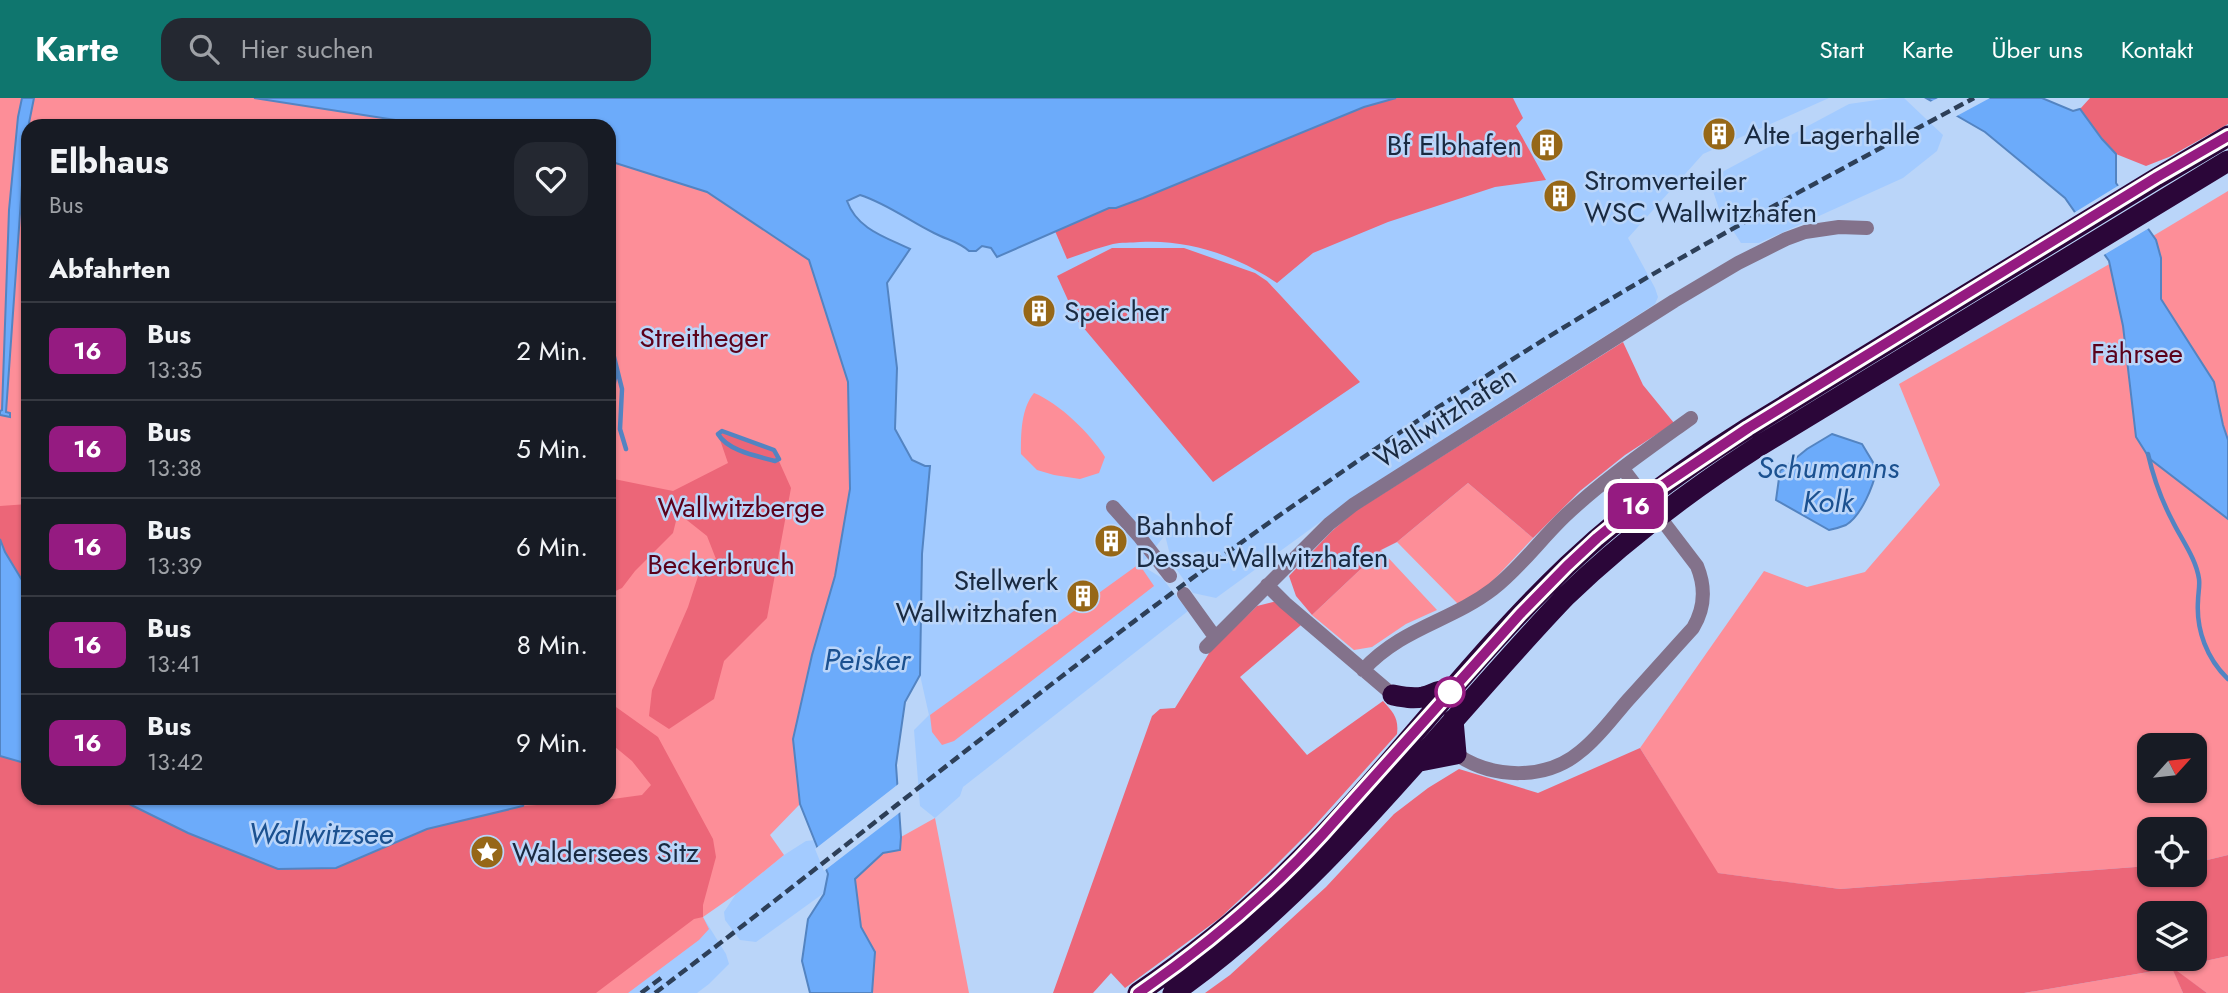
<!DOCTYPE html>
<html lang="de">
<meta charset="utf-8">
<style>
body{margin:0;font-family:Jost,sans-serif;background:#242831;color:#f1f3f6;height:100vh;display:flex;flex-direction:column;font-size:26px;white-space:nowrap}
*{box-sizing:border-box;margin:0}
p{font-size:23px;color:#9ea1a6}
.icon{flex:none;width:38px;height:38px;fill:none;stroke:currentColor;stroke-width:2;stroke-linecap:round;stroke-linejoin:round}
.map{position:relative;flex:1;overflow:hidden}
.panel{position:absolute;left:21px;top:21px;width:595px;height:686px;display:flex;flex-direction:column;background:#171b24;border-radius:21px;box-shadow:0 2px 5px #0004}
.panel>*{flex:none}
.badge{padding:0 14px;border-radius:10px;font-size:24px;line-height:46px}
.needle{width:46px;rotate:63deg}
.buttons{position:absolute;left:2137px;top:635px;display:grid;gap:14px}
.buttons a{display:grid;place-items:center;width:70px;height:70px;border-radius:14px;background:#171b24;box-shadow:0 2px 5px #0004;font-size:35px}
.map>.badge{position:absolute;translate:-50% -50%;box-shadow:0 0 0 4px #fff}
h2{padding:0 28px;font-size:26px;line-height:63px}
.round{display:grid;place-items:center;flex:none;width:74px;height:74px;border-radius:21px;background:#242831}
.summary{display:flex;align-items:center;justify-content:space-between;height:119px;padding:0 28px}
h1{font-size:33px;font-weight:700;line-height:52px}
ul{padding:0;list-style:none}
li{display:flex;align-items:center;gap:21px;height:98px;padding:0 28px;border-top:2px solid #363941}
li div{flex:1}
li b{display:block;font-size:26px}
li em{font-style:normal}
li .badge{min-width:77px;font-weight:700;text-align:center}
header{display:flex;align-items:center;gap:42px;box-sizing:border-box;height:98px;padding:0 35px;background:#0f766e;color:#fff}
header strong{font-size:33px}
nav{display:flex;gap:38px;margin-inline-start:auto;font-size:24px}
.search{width:490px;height:63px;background:#242831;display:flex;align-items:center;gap:18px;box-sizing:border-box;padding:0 24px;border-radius:21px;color:#9ea1a6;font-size:26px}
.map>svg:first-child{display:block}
.built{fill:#a3cbff}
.green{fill:#fd8e98;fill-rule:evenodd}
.forest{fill:#ec6678;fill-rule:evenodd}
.water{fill:#6cabfa;stroke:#5384c2;stroke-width:2}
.pier{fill:#bad5f9}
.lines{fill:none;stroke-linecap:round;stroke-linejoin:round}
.stream{stroke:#5384c2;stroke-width:4.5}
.street{stroke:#83728b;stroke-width:14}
.highway{stroke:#2b0639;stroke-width:21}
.rail{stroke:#2d3f58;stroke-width:4.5;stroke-dasharray:10 5;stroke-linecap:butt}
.line-casing{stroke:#fff;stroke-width:16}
.line{stroke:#951b81;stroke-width:10}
.stop-dot{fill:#fff;stroke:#951b81;stroke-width:3.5}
.labels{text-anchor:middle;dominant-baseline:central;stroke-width:5;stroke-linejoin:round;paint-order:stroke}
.poi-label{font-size:28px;fill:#192a41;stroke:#bad5f9;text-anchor:start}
.park-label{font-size:28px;fill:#5b021b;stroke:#bad5f9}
.street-label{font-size:28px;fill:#192a41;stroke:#bad5f9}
.water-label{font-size:30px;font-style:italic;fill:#1b5190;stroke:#bad5f9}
</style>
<header>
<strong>Karte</strong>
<div class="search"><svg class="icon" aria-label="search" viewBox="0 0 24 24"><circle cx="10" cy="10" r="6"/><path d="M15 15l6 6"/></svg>Hier suchen</div>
<nav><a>Start</a><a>Karte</a><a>Über uns</a><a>Kontakt</a></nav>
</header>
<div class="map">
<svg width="2228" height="895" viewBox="0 0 2228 895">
<rect width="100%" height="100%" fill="#bad5f9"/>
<path class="built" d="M1396,0H1829L1703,56L1628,140L1655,190L1658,199L1655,206L1364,392L1216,500L1193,495L1172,465L1165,437L1147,460L1139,466L1162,480L1188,513L963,689L960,698L935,720L920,708L914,632L929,617L920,577L922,456L930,368H926L912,362L895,331L897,270L887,185L910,151L866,131L851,115L847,103L860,97L878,103L936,136L960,144L969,152L976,153L982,148L991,150L997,159L1055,133Z
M1891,0H1904L1943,37L1937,53L1903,80L1759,145H1741L1719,111L1709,81L1849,6Z
M815,742L828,776L824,795L756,844L740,842L725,822L724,814L736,796L784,757L806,743Z
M703,819L726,856L729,866L709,886L697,895H596Z"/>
<path class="green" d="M0,0H254L434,28H28V700H609V63L707,94L809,162L848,284L850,391L835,478L812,557L793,641L800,706L770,737L784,757L736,796L703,819L709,831L699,842L628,895H0Z
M2228,93V757L2195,765L2194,732H2149V768L1840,791L1717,775L1640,650L1764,473L1807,489L1865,474L1940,387L1899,286L2134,152L2153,138ZM2149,648H2194V693H2149Z
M1034,295C1059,305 1091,336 1105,359L1099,375L1080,381L1054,377L1037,372L1021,356C1021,335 1021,311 1034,295Z
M1468,385L1533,440L1486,490L1458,506L1397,444Z
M1381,452L1437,512L1406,526L1372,549L1354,552L1312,517Z
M1139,466L1154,488L954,643L942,647L932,634L930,617Z
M935,720L969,895H872L875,854L861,830L855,781L883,755L899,752L901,739Z
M2228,858V895H2207L2173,871L2183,895H2024L2172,870Z"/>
<path class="forest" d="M1396,0H1513L1523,20L1516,28L1546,82L1495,89L1388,124L1313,155L1277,185C1237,158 1189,141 1140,144C1131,145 1121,144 1113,146C1097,150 1082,156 1067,161L1055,133L1109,110H1116L1143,100L1364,9Z
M2090,0H2228V26L2169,59L2146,68L2116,56L2102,41L2080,11Z
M1112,150H1184L1255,175L1267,183L1282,199L1360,284L1213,384L1077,222L1057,178Z
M1623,244L1643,287L1674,325L1625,357L1580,393L1533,440L1468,385L1397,444L1381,452L1312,517L1296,498L1289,478L1332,433L1354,414Z
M722,333L774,352L791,390L767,520L724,563L714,601L669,631L649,618L652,592L688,509L702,466L700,462L716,461L707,438L678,415L673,435L635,473L622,490L609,496V380L673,393L728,365L718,336Z
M28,406V492L5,454L0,441V408Z
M1277,503L1301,527L1240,579L1307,657L1383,603C1393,614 1399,620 1397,636L1309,734L1268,775L1220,820L1125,890L1111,875L1093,895H1053L1152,618L1160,611L1175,610L1211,552L1257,508Z
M609,604L658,639L713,741L716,759L703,807V819L694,821L596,895H0V658L28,666V700H117L188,735L278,771L336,770L427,731L523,708L537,707L557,700H583L598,703L642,697L651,687L632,663L609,644Z
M1640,650L1718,775L1840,791L2149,768V777H2194L2195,765L2228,757V858L2173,870L2207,895H2183L2172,870L2024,895H1205L1230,877L1326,789L1394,716L1428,690L1459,671L1538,695ZM2149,816H2194V861H2149Z"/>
<path class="water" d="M22,0H34L25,45L6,314L10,315V319L0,317V313L2,312L9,112L18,19Z
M254,0H1396L1364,9L1143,100L1116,110H1109L997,159L991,150L982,148L976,153H969C958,143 947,142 934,135C909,123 888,106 860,97L847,103C857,131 885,139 910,151L887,185L897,270L895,331L912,362L925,368H930L922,456L920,577L905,604L896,667L901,739L900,752L883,755L855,781L861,829L875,854L872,895H810L802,863L808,821L824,796L828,776L800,706L793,641L812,557L835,478L850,391L848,284L809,162L707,94L609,63V28H434Z
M1926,0H2042L2073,13L2080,11L2102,41L2116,56V85L2156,142L2161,160V201L2214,284L2223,327L2228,342V421L2150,361L2136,339L2123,228L2109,163L2065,100L1985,34Z
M1832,336L1862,346L1877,371C1873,388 1862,417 1846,427C1841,429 1834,431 1829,432L1776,402L1780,373L1807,351Z
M0,441L5,454L28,492V666L0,658Z
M117,700H526L523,708L427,731L336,770L278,771L188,735Z"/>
<path class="pier" d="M1938,0H1990L1953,20L1928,5Z
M2121,86L2151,129L2102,158L2072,116Z
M901,684L903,712L824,773L815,751Z"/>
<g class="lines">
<path class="stream" d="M609,239L622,291L620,331L626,351
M609,299L612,295L616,274
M722,333L774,352L779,361L775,363C757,358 728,353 718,336Z
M2148,356C2153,378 2162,403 2172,422C2181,441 2196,460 2199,481C2200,488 2198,496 2198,503C2196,532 2207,561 2228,581"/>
<path class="street" d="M1113,409L1139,438L1170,478
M1267,487L1285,505L1393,597
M1184,496L1215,539
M1206,549L1329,426L1353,407L1674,203L1738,165L1786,141L1805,134L1839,129L1867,130
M1363,572C1403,529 1450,524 1493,491C1520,470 1540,442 1565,418C1603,382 1648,351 1691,320
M1456,656C1492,681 1546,683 1581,653C1599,639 1613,619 1628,602C1650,578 1671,554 1693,530C1705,510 1706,490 1697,468L1623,371"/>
<path class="highway" d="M1393,597C1403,599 1412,601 1423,599C1436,596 1435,592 1451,593
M1415,664L1456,656L1453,622
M1138,895C1191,859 1240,820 1286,775C1386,678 1467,563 1568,467C1623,415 1684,370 1748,330L2157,80L2228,38
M1173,895C1326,787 1437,633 1565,499C1625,441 1689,393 1759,348L2228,63"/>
<path class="rail" d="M641,895L661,880
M655,895C879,725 1094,544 1326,385C1418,321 1512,260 1609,202C1728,131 1851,66 1974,0"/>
</g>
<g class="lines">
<defs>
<path id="line" d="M1138,895C1205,849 1267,797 1322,737L1520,516L1567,468L1597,440L1657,391L1748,330L2157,79L2228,38"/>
</defs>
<use href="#line" class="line-casing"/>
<use href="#line" class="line"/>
</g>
<defs>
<symbol id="building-disc" viewBox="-11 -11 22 22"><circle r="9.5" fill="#966717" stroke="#bad5f9"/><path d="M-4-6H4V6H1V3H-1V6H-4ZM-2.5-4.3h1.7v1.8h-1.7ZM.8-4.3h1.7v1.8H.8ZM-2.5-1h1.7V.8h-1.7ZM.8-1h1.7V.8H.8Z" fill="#fff"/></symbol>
<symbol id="sight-disc" viewBox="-11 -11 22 22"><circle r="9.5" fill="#966717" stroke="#bad5f9"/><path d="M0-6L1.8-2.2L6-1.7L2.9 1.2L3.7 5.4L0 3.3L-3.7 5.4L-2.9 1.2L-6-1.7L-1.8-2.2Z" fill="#fff"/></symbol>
</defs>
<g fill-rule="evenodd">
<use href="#building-disc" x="1700" y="17" width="38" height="38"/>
<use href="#building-disc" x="1528" y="28" width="38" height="38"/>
<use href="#building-disc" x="1541" y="79" width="38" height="38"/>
<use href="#building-disc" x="1020" y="194" width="38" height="38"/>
<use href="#building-disc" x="1092" y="424" width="38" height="38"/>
<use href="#building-disc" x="1064" y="479" width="38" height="38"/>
<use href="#sight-disc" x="468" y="735" width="38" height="38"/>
</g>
<circle class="stop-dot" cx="1450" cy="594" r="14"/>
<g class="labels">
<g class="poi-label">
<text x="1744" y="36">Alte Lagerhalle</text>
<text x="1522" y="47" text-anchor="end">Bf Elbhafen</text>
<text x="1584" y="82">Stromverteiler<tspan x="1584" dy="32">WSC Wallwitzhafen</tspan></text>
<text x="1064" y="213">Speicher</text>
<text x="1136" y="427">Bahnhof<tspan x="1136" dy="32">Dessau-Wallwitzhafen</tspan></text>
<text x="1058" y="482" text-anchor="end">Stellwerk<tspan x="1058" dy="32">Wallwitzhafen</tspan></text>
<text x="512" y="754">Waldersees Sitz</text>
</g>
<g class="park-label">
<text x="704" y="239">Streitheger</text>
<text x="2137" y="255">Fährsee</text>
<text x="741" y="409">Wallwitzberge</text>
<text x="721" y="466">Beckerbruch</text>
</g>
<g class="street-label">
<text transform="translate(1445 319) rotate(-33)">Wallwitzhafen</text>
</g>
<g class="water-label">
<text x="1828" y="369">Schumanns<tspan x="1828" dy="34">Kolk</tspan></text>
<text x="867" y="561">Peisker</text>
<text x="321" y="735">Wallwitzsee</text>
</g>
</g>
</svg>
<div class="buttons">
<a><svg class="needle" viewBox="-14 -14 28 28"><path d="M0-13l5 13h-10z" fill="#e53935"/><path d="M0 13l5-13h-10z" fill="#9ea1a6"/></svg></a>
<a><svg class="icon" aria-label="locate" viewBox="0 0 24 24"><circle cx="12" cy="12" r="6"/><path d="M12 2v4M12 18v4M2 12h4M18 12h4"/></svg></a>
<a><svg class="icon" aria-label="layers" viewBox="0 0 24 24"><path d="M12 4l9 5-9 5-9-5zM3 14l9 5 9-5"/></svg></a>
</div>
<b class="badge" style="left:1636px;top:408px;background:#951b81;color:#fff">16</b>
<section class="panel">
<div class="summary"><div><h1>Elbhaus</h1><p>Bus</p></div><a class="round"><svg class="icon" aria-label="heart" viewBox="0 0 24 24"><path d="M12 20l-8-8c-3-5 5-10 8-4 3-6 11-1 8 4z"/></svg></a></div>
<h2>Abfahrten</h2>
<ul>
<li><span class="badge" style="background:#951b81;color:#fff">16</span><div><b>Bus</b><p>13:35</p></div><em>2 Min.</em></li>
<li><span class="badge" style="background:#951b81;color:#fff">16</span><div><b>Bus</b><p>13:38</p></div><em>5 Min.</em></li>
<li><span class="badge" style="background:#951b81;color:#fff">16</span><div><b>Bus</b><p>13:39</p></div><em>6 Min.</em></li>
<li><span class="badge" style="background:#951b81;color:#fff">16</span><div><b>Bus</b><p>13:41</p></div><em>8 Min.</em></li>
<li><span class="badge" style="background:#951b81;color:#fff">16</span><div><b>Bus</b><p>13:42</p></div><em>9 Min.</em></li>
</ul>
</section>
</div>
